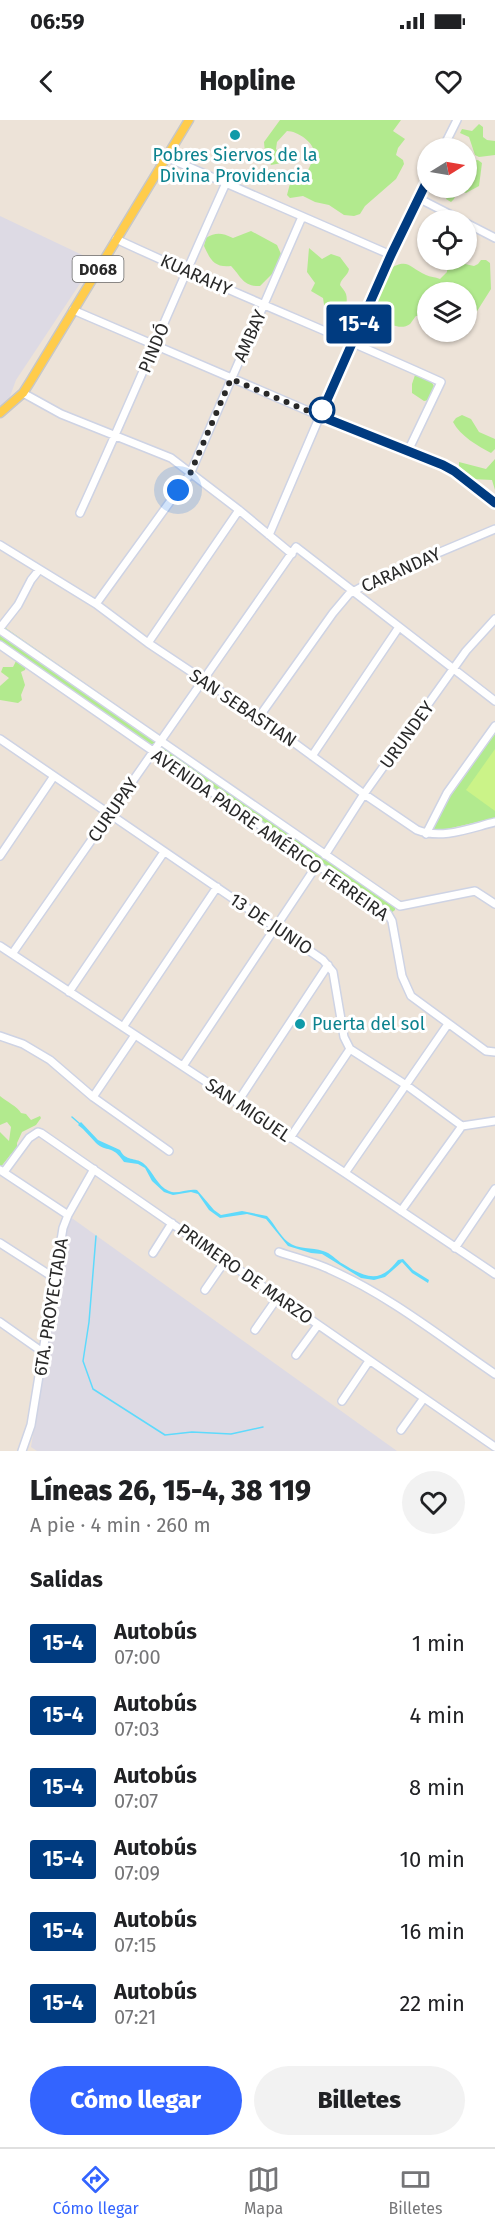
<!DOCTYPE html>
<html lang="es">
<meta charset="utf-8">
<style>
body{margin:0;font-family:"Fira Sans",sans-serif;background:#f2f2f2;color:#202124;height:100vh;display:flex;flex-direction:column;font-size:22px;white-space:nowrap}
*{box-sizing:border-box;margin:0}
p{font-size:20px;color:#757577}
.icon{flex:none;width:33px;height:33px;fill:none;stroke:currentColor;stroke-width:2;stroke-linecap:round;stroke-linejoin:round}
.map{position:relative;height:1331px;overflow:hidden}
.side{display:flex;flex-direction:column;background:#fff;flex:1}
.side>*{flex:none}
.badge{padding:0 12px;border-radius:4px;font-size:21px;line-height:39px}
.needle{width:39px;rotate:79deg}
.buttons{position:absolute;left:417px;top:18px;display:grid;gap:12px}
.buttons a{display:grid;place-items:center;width:60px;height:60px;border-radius:50%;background:#fff;box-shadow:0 2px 4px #0004;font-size:30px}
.you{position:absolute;width:30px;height:30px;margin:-15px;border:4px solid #fff;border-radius:50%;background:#1a73e8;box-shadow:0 0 0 9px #1a73e833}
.map>.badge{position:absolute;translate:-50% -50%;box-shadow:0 0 0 3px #fff}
h2{padding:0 30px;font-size:22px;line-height:54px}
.round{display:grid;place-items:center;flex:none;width:63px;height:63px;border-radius:32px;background:#f2f2f2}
.summary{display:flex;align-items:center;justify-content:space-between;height:102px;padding:0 30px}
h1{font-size:28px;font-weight:800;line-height:45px}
.primary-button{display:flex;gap:12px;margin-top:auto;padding:12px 30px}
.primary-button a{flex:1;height:69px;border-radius:36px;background:#3364ff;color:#fff;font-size:24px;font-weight:800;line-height:69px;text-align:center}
.primary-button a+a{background:#f2f2f2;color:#202124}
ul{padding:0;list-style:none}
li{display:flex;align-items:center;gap:18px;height:72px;padding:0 30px}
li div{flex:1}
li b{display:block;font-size:22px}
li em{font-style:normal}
li .badge{min-width:66px;font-weight:700;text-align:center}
.status{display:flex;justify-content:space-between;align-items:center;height:42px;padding:0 30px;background:#fff;direction:ltr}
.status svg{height:16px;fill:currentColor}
header{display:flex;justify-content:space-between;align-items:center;height:78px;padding:0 30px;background:#fff;font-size:27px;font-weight:800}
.tab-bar{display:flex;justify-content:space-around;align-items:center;height:84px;border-top:2px solid #e0e0e0;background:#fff;font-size:16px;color:#757577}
.tab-bar a{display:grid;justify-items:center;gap:3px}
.tab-bar .active{color:#3364ff}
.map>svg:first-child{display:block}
.industrial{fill:#dddae4}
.green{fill:#b2ea8e}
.pitch{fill:#cbf388}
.water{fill:#5edafc}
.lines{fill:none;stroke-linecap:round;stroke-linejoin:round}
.stream{stroke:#5edafc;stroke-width:1.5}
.minor-casing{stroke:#ced3e4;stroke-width:10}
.major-casing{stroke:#c7c7c7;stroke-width:11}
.minor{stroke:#fff;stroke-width:7}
.major{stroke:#ffcc4b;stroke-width:8}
.line-casing{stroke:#fff;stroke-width:14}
.line{stroke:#003b80;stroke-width:9}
.walk{stroke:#292929;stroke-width:6;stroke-dasharray:0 10.8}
.culture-dot{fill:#0f9aa8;stroke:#fff;stroke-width:2}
.stop-dot{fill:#fff;stroke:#003b80;stroke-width:3}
.labels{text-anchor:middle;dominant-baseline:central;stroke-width:6;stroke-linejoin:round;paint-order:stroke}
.shield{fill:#fff;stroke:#696969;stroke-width:1.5}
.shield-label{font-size:16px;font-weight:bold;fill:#292929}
.culture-label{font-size:18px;fill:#0d838f;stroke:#fff}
.street-label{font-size:18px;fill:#292929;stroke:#fff}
</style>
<div class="status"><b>06:59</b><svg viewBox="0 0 49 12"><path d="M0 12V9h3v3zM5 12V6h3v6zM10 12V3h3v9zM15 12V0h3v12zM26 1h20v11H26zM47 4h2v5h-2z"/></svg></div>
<header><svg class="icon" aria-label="back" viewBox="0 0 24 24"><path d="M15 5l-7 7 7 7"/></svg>Hopline<svg class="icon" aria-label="heart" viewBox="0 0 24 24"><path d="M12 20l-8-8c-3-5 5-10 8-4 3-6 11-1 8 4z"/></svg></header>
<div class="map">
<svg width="495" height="1331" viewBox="0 0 495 1331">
<rect width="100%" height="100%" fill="#ede3d8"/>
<path class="industrial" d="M0,96L95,141L16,260L8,282L0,288Z
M69,1096L397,1331H37L31,1327Z"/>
<path class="green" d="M280,0H401L393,11L405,19L398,28L396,35L403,40L404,44L396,59L365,86L360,94L354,96L344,95L329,85L315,82L303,76L290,78L287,75L293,52L308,50C310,46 313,40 314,36C317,24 298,11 287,11L277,22L276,29L283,38L282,43L271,45L265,33L264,22Z
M479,4L483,7V17L487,20L495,21V35L479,37L475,35L469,17L460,13L462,9L472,11Z
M478,40L482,43L479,66L466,73L457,70L454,79L451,82L446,79L451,68H466L467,51L473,41Z
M251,111L277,125L281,134L274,152L260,166C243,167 241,156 231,146C214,148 210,139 204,126L206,118C216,112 222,113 233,118Z
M309,128L322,139L331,134L340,137L349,149C348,156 341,158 340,165C342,168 345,171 346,174C349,184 343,199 333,204L326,197L323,178L311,171L315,163L307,152Z
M448,140H465V144L474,146L478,144L481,140H486L490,143L491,169L467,207L466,172H428L427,196H416C415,197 411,203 410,204C398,213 378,199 376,186C375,172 381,162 387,150C409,137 408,147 426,155C430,157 435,157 440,159L447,152Z
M415,255L430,259L435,268L429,280L424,281L412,273V264Z
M462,295L471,299L479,312L495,319V329L491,333C478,326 460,316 453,302L456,298Z
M495,339V370L492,360L473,359L459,347V342L486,349Z
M0,504L158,614L159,619L153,627L26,546L25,550L21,552L25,565L21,575L22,580L18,583L0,580V566L9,558L1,552L3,547H13L18,537L0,522Z
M495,613V698L447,709L432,710L442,688Z
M164,620L395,782V790L391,793L158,632V624Z
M0,976C6,981 18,987 21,993L26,994L31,1000L40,996L41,998L36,1005L22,1012L17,1023V1031L11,1034L0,1048V1012L9,1021L11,1007L7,1002L0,1005Z"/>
<path class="pitch" d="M495,629V691L466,670Z"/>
<path class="water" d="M81,1002L98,1020L120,1030C126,1042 135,1037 143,1043C153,1051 157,1066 169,1071C177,1075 187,1068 197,1070L214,1090L221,1095L242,1091L267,1096C275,1104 279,1115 288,1122C298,1130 312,1127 323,1131C331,1133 336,1140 343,1144C366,1158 380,1164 398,1140L403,1139L413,1150L429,1160L428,1163L412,1153L402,1142L385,1157L374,1160L361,1158L322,1134L311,1133L288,1126L266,1099L247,1094L220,1098L209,1090L198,1074L191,1072L173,1075L164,1072L152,1061L145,1048L138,1044L124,1042C112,1024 107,1033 96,1023C90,1017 85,1010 78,1005Z"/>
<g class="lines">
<path class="stream" d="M72,997L80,1004
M96,1116L89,1202L83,1241L93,1269L165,1315L192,1312L231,1314L263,1307"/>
<defs>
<path id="minor" d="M443,28L457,0
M166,37L391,135
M418,78L461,100
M466,103L495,118
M116,119C223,169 333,213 441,262L408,331
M73,190L320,296L443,345L454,351L495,383
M23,273L61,294L171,338L239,390L292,434
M80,393C130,284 176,173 226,63
M269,415L352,221L428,59
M0,425L96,484L148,523L259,597L364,674L417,710C442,720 470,708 495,702
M96,484L190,354L302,97
M0,508L18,485L31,460L39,450
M0,510L400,786L475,771L495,784
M148,523L239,390
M0,525L388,794L392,801L402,856L411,876L486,931L495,932
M259,597L333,493L349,474L376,459L495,409
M0,619L323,840L333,852L344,917L350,929L406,965L462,1006L495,1001
M312,636L399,507
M426,714L447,673L495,606
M325,735L364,674L466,531L495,499
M0,736L54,656
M0,826L345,1053L495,1154
M12,834L296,427L495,581
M69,872L164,732
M123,907L217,767
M0,916L23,924L50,940L93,977L169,1031
M183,946L317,745
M93,977L135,915
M237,983L328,845
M290,1018L350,929
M0,1050L68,1095
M4,1052L29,1018L38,1012L41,1013L495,1327
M345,1053L448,904
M401,1091L462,1006
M0,1123L56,1159
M455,1128L495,1069
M279,1132C296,1138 315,1142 331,1150C390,1176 442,1218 495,1254
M153,1133L172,1103
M205,1170L225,1141
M0,1202L44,1233
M255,1210L278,1177
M296,1235L318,1205
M342,1281L369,1241
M401,1310L424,1278
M22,1331L31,1305L63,1108L68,1095L94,1049"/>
<path id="major" d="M0,293L23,273L30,262L189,0"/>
</defs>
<use href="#minor" class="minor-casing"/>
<use href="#major" class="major-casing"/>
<use href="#minor" class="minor"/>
<use href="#major" class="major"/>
</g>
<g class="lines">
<defs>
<path id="line" d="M428,59L391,135L320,296L443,345L454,351L495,383"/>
</defs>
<use href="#line" class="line-casing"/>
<use href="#line" class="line"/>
<path class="walk" d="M178,370L190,354L231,259L320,296L322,290"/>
</g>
<g class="culture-dot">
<circle cx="235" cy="15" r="6"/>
<circle cx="300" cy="904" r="6"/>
</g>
<circle class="stop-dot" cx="322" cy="290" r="12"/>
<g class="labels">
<rect class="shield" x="72.5" y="136" width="51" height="26" rx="4.5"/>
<g class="shield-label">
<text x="98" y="149">D068</text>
</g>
<g class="culture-label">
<text x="235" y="35">Pobres Siervos de la<tspan x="235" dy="21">Divina Providencia</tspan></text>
<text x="312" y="904" text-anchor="start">Puerta del sol</text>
</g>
<g class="street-label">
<text transform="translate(196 155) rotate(24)">KUARAHY</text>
<text transform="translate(250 216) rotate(-66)">AMBAY</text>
<text transform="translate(154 228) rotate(-67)">PINDÓ</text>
<text transform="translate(401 450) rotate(-24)">CARANDAY</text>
<text transform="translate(243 588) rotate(34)">SAN SEBASTIAN</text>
<text transform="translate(407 615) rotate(-54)">URUNDEY</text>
<text transform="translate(113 690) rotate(-55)">CURUPAY</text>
<text transform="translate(270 715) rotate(35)">AVENIDA PADRE AMÉRICO FERREIRA</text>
<text transform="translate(271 804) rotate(34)">13 DE JUNIO</text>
<text transform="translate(248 990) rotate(34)">SAN MIGUEL</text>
<text transform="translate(245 1154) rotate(35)">PRIMERO DE MARZO</text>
<text transform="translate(51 1187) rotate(-81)">6TA. PROYECTADA</text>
</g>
</g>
</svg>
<div class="buttons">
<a><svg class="needle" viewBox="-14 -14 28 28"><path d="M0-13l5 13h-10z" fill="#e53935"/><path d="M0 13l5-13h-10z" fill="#757577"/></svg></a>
<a><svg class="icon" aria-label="locate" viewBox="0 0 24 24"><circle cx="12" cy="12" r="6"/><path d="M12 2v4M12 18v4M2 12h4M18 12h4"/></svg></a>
<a><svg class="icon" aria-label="layers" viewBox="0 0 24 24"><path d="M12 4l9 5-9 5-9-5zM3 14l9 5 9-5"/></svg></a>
</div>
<div class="you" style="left:178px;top:370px"></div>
<b class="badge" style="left:359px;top:204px;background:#003b80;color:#fff">15-4</b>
</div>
<section class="side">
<div class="summary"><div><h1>Líneas 26, 15-4, 38 119</h1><p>A pie · 4 min · 260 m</p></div><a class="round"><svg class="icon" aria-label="heart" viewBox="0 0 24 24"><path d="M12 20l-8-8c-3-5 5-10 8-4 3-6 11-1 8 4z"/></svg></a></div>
<h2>Salidas</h2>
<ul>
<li><span class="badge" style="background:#003b80;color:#fff">15-4</span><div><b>Autobús</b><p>07:00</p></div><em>1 min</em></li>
<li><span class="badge" style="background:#003b80;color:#fff">15-4</span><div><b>Autobús</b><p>07:03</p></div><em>4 min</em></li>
<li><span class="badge" style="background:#003b80;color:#fff">15-4</span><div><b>Autobús</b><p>07:07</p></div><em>8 min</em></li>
<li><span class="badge" style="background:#003b80;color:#fff">15-4</span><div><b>Autobús</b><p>07:09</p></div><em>10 min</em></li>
<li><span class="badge" style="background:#003b80;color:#fff">15-4</span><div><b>Autobús</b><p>07:15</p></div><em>16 min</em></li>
<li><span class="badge" style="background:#003b80;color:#fff">15-4</span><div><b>Autobús</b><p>07:21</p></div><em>22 min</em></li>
</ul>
<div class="primary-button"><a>Cómo llegar</a><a>Billetes</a></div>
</section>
<nav class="tab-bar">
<a class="active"><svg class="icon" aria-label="directions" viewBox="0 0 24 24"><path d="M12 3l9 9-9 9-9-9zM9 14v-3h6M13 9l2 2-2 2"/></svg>Cómo llegar</a>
<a><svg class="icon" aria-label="map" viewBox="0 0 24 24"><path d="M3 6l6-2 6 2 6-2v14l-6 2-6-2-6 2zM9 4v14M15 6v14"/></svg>Mapa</a>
<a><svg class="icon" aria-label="tickets" viewBox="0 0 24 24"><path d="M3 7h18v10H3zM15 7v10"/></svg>Billetes</a>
</nav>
